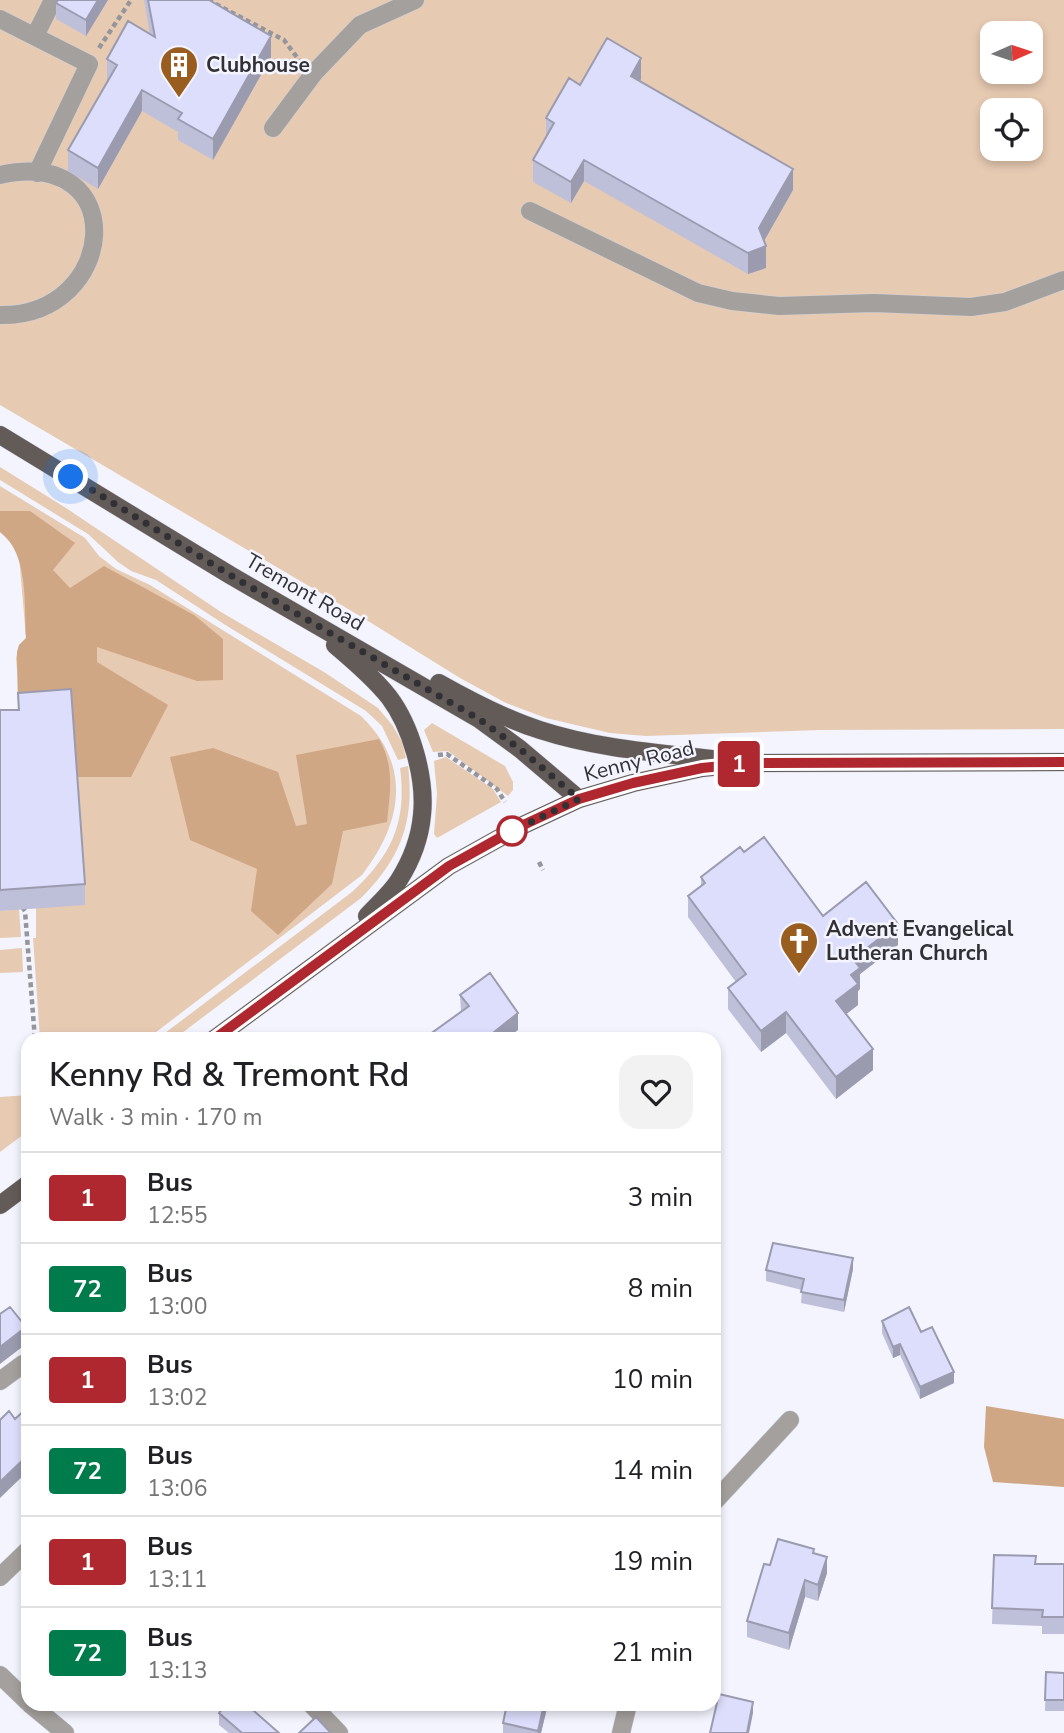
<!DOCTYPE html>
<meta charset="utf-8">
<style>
body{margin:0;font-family:"Nunito Sans",sans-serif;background:#f2f2f2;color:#202124;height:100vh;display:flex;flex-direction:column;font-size:26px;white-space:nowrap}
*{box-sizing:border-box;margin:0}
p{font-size:23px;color:#757577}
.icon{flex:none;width:38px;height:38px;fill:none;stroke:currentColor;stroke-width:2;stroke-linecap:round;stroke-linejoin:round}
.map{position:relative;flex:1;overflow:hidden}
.panel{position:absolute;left:21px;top:1032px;width:700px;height:679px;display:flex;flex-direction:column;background:#fff;border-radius:21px;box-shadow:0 4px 10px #0003}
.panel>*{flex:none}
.badge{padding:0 14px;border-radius:5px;font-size:24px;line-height:46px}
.needle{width:46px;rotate:87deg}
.buttons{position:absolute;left:980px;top:21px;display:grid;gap:14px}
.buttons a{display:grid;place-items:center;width:63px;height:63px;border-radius:14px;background:#fff;box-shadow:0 4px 10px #0003;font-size:35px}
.you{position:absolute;width:35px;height:35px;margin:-18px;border:5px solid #fff;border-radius:50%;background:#1a73e8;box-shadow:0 0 0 10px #1a73e833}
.map>.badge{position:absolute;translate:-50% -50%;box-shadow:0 0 0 4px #fff}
.round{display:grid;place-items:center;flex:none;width:74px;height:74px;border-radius:21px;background:#f2f2f2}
.summary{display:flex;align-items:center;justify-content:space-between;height:119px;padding:0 28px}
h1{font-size:33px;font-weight:600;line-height:52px}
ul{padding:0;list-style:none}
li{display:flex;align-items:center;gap:21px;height:91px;padding:0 28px;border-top:2px solid #e0e0e0}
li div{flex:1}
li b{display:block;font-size:26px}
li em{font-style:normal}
li .badge{min-width:77px;font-weight:700;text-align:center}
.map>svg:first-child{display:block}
.green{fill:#e7cab2;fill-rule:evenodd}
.forest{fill:#d0a784}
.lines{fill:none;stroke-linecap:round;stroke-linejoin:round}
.minor-casing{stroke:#d0d1da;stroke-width:19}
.major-casing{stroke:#d0d1da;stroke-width:19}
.path{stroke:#95959c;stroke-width:4.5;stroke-dasharray:5 3.5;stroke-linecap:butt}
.minor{stroke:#a4a09d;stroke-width:18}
.major{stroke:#625b57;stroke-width:18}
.wall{fill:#bebfd9}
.shaded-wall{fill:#9b9bb0}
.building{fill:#dddefc;stroke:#9b9bb0;stroke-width:2}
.line-casing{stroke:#fff;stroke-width:16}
.line{stroke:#af272f;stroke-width:10}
.walk{stroke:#313135;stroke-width:7;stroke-dasharray:0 12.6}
.stop-dot{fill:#fff;stroke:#af272f;stroke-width:3.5}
.labels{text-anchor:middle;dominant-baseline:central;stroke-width:5;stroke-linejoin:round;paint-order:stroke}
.poi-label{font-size:21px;font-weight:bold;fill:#313135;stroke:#f3f4fe;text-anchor:start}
.street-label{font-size:21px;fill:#313135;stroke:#f3f4fe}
</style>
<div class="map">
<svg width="1064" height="1733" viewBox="0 0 1064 1733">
<rect width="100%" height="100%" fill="#f3f4fe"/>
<path class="green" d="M0,0H1064V729L820,730L646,736L610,733L546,718L506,703L460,678L360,616L0,405ZM992,33H1031V72H992ZM992,110H1031V149H992Z
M0,467L66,508L221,612L324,672L378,708L393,726L402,742L406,758L398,760L382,726L366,711L227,626L156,580L131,571L118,562L88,534L0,480Z
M0,486L85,538L99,556L116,569L150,585L361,716C412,765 403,822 362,875L147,1039H40L33,938H36V908L16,658L19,645L26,638L19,556L14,546L0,532Z
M432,723L505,766L513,782V790L508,796L448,751L433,752L424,730Z
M446,757L493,789L501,802L437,838L434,834L437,794L434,761Z
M408,766C415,822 400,859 361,898L174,1039H157L352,892C392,855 407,822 400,768Z
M19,909L21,937L0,938V911Z
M22,948L23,972L0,973V950Z
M28,1095V1131L0,1152V1097Z"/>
<path class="forest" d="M0,511H30L75,543L53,570L70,588L104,566L194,615L223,639V680L197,681L97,647V662L168,705L131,777H76L18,714L17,652L19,645L26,638C24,605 29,553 0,532Z
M379,739C395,767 390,792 387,822L343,831L332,884L278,935L251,911L257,869L190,840L170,757L213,748L278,772L296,826L307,824L296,755Z
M986,1406L1064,1419V1487L993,1482L984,1447Z"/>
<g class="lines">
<defs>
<path id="minor" d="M0,19L89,64L37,173
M35,36L53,0
M273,128L314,73L360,25L415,0
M0,175C133,146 118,317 0,315
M530,211L698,293L732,301L779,306L874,303L971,307L1005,302L1064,280
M0,1381L23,1364L28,1368
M714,1502L790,1420
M0,1577L28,1550
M0,1675L28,1702
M30,1704L65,1733
M311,1704L339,1733
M621,1733L628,1704"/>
<path id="major" d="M0,435L230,575L479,719L520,749L579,799
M335,645C354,661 374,678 389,697C411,726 426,778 422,815C420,837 411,861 399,880C391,893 377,905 367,916
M439,683C471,701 505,719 540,730C598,749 660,753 720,760
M213,1040L449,866L519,827L579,799L633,783L702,768L751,763L1064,762
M0,1205L28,1184"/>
</defs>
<use href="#minor" class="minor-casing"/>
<use href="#major" class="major-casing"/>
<path class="path" d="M208,0L284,40L299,60
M99,48L131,0
M438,755L447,754L497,789L505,802
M539,862L543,870
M22,907L25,911L35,1040"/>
<use href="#minor" class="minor"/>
<use href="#major" class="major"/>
</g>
<path class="wall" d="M108,0L86,36L56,19V3Z
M144,0H209L271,57L213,160L178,140V132L142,111L98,189L68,171V150L108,81L107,80V59L150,35Z
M641,79L640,82L793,190L764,241L766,268L748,274L584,181L571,203L533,182V160L546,137V118L580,85Z
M0,710L85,884V905L0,911Z
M744,852L823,916L898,945L860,974V989L858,991V1005L846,1014L873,1070L836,1099L786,1033L761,1052L728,1009V988L736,982L688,917V896L701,886V877Z
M460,995L518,1030L461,1012Z
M853,1269L844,1312L801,1303L802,1290L766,1281V1270Z
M882,1321L921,1332L954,1383L920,1399L900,1355L893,1358L882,1333Z
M814,1553L827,1573L818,1601L805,1597L789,1650L747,1637V1621L770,1565Z
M994,1555L1036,1564H1064V1634H1042V1626L992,1624Z
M1046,1672L1064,1673V1711H1045Z
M548,1704L541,1733H503V1723Z
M219,1713L279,1733H229L219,1725Z"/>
<path class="shaded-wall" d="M98,0H108L86,36V20Z
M271,36V57L213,160V139Z
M641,58V79L631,98V76Z
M142,90V111L98,189V168Z
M584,160V181L571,203V182Z
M793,169V190L760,248L766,246V268L748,274V253L759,228Z
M898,924V945L860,974V989L858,991V1005L836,1022V1001L851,975L853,959Z
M786,1012V1033L761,1052V1031Z
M518,1013V1030L505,1040H493V1033Z
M873,1049V1070L836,1099V1077Z
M853,1258V1269L844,1312V1300Z
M717,1315V1332L714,1335V1318Z
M26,1327V1344L0,1364V1347Z
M900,1344V1355L893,1358V1347Z
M954,1372V1383L920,1399V1387Z
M28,1455V1471L0,1498V1482Z
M827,1557V1573L818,1601V1585Z
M805,1580V1597L789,1650V1633Z
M753,1702V1713L749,1733H747Z
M544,1704H548L541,1733H538Z"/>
<path class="building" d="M58,0H98L86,20L56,3Z
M148,0H209L271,36L213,139L178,119L182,113L142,90L98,168L68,150L117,65L107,59L128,21L155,37Z
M607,38L641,58L631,76L793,169L759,228L766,246L748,253L584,160L571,182L533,160L554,123L546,118L569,78L580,85Z
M71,689L85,884L0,890V710H19L18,693Z
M764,837L823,916L866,882L898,924L853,959L860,968L851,975L858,984L836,1001L873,1049L836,1077L786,1012L761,1031L728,988L746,974L688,896L705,883L701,877L740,847L744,852Z
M490,973L518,1013L493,1033L497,1040H422L469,1006L460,995Z
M773,1243L853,1258L844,1300L801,1292L804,1279L766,1270Z
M10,1307L26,1327L0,1347V1314Z
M909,1307L921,1332L932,1327L954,1372L920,1387L900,1344L893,1347L882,1321Z
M28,1407V1455L0,1482V1420L9,1411L15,1419Z
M778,1539L814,1549L813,1553L827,1557L818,1585L805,1580L789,1633L747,1621L764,1564L770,1565Z
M994,1555L1036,1556L1035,1564H1064V1617H1042L1043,1610L992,1608Z
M1046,1672L1064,1673V1700H1045Z
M719,1694L753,1702L747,1733H710Z
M226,1704H246L279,1733H242L219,1713Z
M507,1704H544L538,1731L503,1723Z
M316,1717L331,1733H299Z"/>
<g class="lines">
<defs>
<path id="line" d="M213,1040L449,866L519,827L579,799L633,783L702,768L751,763L1064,762"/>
</defs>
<use href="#line" class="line-casing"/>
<use href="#line" class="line"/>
<path class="walk" d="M71,477L230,575L479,719L520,749L579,799L512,831"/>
</g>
<defs>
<symbol id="building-pin" viewBox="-11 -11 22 30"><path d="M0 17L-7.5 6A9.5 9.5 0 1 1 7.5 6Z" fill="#995d20" stroke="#f3f4fe"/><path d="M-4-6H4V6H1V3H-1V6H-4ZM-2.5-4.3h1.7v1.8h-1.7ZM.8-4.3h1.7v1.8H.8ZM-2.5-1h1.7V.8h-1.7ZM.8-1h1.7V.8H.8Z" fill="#fff"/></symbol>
<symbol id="church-pin" viewBox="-11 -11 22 30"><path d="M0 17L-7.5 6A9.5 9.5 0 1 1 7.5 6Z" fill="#995d20" stroke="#f3f4fe"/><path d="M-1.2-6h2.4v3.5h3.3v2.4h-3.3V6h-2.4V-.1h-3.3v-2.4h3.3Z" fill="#fff"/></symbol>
</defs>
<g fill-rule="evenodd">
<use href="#building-pin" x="157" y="43" width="44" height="60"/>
<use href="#church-pin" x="777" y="919" width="44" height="60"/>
</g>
<circle class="stop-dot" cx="512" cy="831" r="14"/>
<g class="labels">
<g class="poi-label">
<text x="206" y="65">Clubhouse</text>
<text x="826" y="929">Advent Evangelical<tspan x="826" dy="24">Lutheran Church</tspan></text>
</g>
<g class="street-label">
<text transform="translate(305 592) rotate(30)">Tremont Road</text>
<text transform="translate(639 761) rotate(-14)">Kenny Road</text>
</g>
</g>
</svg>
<div class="buttons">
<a><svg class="needle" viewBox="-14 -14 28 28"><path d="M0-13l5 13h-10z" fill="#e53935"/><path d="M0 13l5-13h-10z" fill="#757577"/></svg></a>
<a><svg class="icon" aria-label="locate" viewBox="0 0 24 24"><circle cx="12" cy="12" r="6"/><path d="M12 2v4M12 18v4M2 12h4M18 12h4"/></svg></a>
</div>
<div class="you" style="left:71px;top:477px"></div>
<b class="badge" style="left:739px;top:764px;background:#af272f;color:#fff">1</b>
<section class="panel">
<div class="summary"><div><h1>Kenny Rd &amp; Tremont Rd</h1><p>Walk · 3 min · 170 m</p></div><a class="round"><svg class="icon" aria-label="heart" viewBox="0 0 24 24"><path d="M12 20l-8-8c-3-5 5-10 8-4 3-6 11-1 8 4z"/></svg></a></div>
<ul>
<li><span class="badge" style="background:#af272f;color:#fff">1</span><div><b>Bus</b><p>12:55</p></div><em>3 min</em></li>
<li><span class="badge" style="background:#007b4b;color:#fff">72</span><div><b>Bus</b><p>13:00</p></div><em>8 min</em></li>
<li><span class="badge" style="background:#af272f;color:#fff">1</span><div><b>Bus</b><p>13:02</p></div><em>10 min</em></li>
<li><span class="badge" style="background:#007b4b;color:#fff">72</span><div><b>Bus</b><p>13:06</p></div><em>14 min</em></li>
<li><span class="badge" style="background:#af272f;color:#fff">1</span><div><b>Bus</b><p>13:11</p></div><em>19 min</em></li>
<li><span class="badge" style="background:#007b4b;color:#fff">72</span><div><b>Bus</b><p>13:13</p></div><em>21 min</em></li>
</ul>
</section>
</div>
